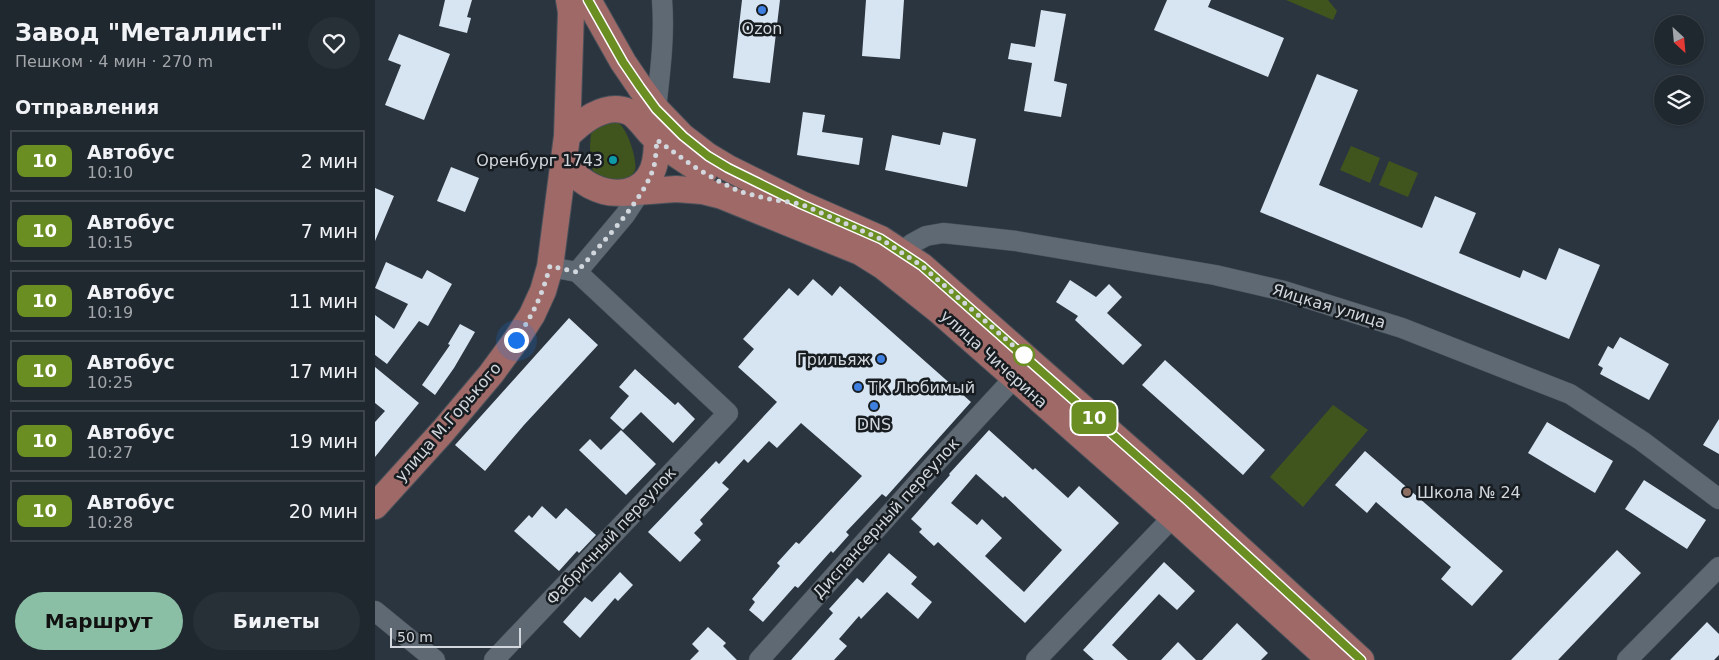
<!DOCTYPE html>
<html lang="ru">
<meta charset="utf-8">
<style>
body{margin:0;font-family:"DejaVu Sans",sans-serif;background:#283037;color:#f1f3f6;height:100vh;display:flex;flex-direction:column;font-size:19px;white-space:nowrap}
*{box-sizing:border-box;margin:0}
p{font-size:16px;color:#a2a6aa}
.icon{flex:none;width:28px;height:28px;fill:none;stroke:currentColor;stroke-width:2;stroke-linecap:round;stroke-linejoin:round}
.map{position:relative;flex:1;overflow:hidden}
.details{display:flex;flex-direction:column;background:#20282f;width:375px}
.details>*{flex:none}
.badge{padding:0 10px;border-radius:8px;font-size:18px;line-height:32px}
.needle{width:32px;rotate:154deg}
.controls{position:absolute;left:1279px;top:15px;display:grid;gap:10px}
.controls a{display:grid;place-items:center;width:50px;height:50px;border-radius:50%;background:#20282f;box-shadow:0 1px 4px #0004,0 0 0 1px #3d444b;font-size:25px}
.scale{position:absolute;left:15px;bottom:12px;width:131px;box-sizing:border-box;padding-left:5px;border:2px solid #d1d7dd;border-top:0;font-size:14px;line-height:18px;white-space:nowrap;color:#d1d7dd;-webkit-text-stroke:4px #171c20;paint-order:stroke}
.you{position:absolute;width:25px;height:25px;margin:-12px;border:4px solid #fff;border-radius:50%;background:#1a73e8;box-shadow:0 0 0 8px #1a73e833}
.map>.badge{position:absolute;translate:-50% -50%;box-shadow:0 0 0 2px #fff}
h2{padding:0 15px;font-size:19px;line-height:45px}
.round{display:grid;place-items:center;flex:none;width:52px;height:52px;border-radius:26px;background:#283037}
.summary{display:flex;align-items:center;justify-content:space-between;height:85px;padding:0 15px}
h1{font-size:24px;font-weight:700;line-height:38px}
.primary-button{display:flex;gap:10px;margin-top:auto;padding:10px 15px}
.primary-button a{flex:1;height:58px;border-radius:30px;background:#8abfa5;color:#111;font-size:20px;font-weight:700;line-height:58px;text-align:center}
.primary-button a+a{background:#283037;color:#f1f3f6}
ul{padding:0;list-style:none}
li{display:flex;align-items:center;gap:15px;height:62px;margin:0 10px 8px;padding:0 5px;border:2px solid #3d444b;border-radius:0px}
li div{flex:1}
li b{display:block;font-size:19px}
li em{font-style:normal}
li .badge{min-width:55px;font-weight:700;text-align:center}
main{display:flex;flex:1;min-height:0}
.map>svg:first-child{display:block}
.green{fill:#40551d}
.building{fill:#d7e4f1;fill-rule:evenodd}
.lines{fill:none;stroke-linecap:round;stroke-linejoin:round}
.minor-casing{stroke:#485059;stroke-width:21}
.major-casing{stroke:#485059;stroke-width:28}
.minor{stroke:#5e6974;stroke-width:20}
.major{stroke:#9e6967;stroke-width:26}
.line-casing{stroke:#fff;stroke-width:11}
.line{stroke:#6b8e23;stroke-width:8}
.walk{stroke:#d1d7dd;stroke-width:5;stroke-dasharray:0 9}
.shop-dot{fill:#3f7fe0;stroke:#171c20;stroke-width:2}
.culture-dot{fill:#0f9aa8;stroke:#171c20;stroke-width:2}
.stop-dot{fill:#fff;stroke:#6b8e23;stroke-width:2.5}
.education-dot{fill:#8d6e63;stroke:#171c20;stroke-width:2}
.labels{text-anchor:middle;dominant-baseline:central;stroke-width:5;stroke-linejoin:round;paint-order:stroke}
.poi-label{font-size:16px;fill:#d1d7dd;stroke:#171c20}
.street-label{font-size:16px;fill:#d1d7dd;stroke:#171c20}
</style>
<main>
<section class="details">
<div class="summary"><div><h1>Завод &quot;Металлист&quot;</h1><p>Пешком · 4 мин · 270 m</p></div><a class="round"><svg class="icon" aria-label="heart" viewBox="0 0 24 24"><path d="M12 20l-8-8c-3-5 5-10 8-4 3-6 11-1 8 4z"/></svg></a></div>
<h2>Отправления</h2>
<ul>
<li><span class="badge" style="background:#6b8e23;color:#fff">10</span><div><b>Автобус</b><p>10:10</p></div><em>2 мин</em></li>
<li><span class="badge" style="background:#6b8e23;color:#fff">10</span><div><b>Автобус</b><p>10:15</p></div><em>7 мин</em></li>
<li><span class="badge" style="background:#6b8e23;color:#fff">10</span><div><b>Автобус</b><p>10:19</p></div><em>11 мин</em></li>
<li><span class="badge" style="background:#6b8e23;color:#fff">10</span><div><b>Автобус</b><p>10:25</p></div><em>17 мин</em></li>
<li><span class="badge" style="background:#6b8e23;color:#fff">10</span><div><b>Автобус</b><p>10:27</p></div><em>19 мин</em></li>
<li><span class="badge" style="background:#6b8e23;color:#fff">10</span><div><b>Автобус</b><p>10:28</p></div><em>20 мин</em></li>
</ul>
<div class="primary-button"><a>Маршрут</a><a>Билеты</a></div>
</section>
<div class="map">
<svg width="1344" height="660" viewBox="0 0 1344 660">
<rect width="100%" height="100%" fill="#2b353f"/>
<path class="green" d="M911,0H953L962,11L958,20Z
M227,120C232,121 238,120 243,123C252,127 263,161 260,170C258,175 253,179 249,182L220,176C215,168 213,137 218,128C219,126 224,123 227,120Z
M976,146L1005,158L995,183L965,170Z
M1014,161L1043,173L1033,197L1004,185Z
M958,405L993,430L928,507L895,477Z"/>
<path class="building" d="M70,0H97L92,17L96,18L92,33L64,26Z
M367,0H405L395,83L358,78Z
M491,0H529L525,59L487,56Z
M792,0H836L833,7L909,38L893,77L779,30Z
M666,10L691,14L679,81L692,84L686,117L649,111L657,63L633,59L636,43L660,47Z
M24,34L75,54L49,120L10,105L26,65L13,60Z
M942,74L983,90L944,185L1047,228L1060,196L1101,213L1084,253L1145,278L1148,270L1171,280L1184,248L1225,265L1194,339L885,212Z
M428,112L450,115L447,132L488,138L484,165L422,155Z
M568,132L601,139L592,187L510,170L517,135L565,145Z
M76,167L104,178L90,212L62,201Z
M0,188L19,196L0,241Z
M11,262L47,279L52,270L77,284L53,326L44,321L12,364L0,355V315L19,329L33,304L0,288Z
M438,279L457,296L465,286L596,402L511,497L507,494L471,532L474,535L458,553L456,551L423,588L420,586L388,622L374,610L380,602L377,599L405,566L402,563L421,542L424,544L487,476L426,423L402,448L394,441L373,463L369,459L347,483L354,489L325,520L328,524L319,533L326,540L305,562L273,532L341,461L344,464L402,402L363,367L379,349L368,339L414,288L423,296Z
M695,280L721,297L734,284L747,297L732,313L767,345L748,365L700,320L703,316L681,302Z
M194,318L223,345L149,425L110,471L80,445Z
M85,324L100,332L79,368L60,395L47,385L75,345L73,344Z
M1245,337L1294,364L1274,400L1225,374L1228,368L1223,365L1233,346L1238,349Z
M790,360L890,450L868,475L767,385Z
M0,367L44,403L0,457V422L10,411L0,403Z
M260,369L300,405L303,402L320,419L298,443L266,412L248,430L235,418L254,396L244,387Z
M1344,419V454L1328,445Z
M1172,422L1238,461L1220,493L1153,453Z
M246,430L281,464L251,495L204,450L215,439L226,450Z
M614,430L658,470L660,468L693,498L704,486L744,523L650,623L563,542L559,546L544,532L547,529L536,519L575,475L574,474ZM601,474L628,498L630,496L687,550L649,592L610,556L627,538L607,519L602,525L576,503Z
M990,451L1128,571L1097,606L1066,579L1076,567L1001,502L992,513L960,485Z
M1269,480L1331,520L1312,549L1250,509Z
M167,506L181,519L191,508L221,535L204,553L202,551L184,571L139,531L154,515L157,518Z
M1242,550L1266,573L1183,660H1136Z
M514,553L542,577L536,584L557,602L543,619L512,592L486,619L484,616L464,639L472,646L459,660H416L458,613L454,609L482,578L488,583Z
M789,562L820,591L802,610L784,594L737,645L753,660H719L708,650Z
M245,572L258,585L243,601L240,598L205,638L188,622L210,597L217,602Z
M1332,622L1344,634V655L1339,660H1295Z
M862,623L893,653L886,660H827Z
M333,627L351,643L348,646L362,660H315L324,651L317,644Z
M803,642L821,660H786Z"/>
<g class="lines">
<defs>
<path id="minor" d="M281,109C285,73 290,36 287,0
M526,252L538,243L551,236L568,233L596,236L641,241L840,275L909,291L1027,328L1195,394L1267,441L1344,499
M202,272L250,215L271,183
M0,611L60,660
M119,660L353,413L202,272L175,267
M384,660L556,468L639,378
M661,660L798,517
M1252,660L1344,567"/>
<path id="major" d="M213,0L248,62L265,87L281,109L307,136L333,156L353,168L426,204L506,239L547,266L813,501L986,660
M192,136C207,121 231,102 254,112C264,117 270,129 278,136C294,150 311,162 329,172
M189,165C197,172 206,181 216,186C239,198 268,195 278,169C283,156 282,140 282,126
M248,193L301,189L327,191L347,196L485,252L509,267L563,310L798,517L955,660
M0,506L68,431L116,374L141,340L157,315L168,291L175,267L192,136L196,12L194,0"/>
</defs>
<use href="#minor" class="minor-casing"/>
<use href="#major" class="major-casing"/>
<use href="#minor" class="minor"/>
<use href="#major" class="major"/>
</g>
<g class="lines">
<defs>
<path id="line" d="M213,0L248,62L265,87L281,109L308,136L333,156L353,168L426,204L506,239L547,266L813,501L986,660"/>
</defs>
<use href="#line" class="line-casing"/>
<use href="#line" class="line"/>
<path class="walk" d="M141,340C158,314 167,296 175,266L202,272C224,246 270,199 279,166C281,158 281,148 282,140L318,166L345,182L366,192L394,199L426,204L506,239L547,266L649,355"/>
</g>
<g class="shop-dot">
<circle cx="387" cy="10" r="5"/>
<circle cx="506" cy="359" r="5"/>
<circle cx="483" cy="387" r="5"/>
<circle cx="499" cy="406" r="5"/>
</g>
<circle class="culture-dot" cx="238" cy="160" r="5"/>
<circle class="stop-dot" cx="649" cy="355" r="10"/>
<circle class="education-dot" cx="1032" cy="492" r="5"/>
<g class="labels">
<g class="poi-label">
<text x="387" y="28">Ozon</text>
<text x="228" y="160" text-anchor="end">Оренбург 1743</text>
<text x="496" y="359" text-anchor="end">Грильяж</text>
<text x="493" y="387" text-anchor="start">ТК Любимый</text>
<text x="499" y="424">DNS</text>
<text x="1042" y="492" text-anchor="start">Школа № 24</text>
</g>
<g class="street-label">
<text transform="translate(954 306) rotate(17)">Яицкая улица</text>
<text transform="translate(619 359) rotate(42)">улица Чичерина</text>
<text transform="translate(73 422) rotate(-49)">улица М.Горького</text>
<text transform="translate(511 518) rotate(-48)">Диспансерный переулок</text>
<text transform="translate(236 536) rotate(-47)">Фабричный переулок</text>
</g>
</g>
</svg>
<div class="controls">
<a><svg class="needle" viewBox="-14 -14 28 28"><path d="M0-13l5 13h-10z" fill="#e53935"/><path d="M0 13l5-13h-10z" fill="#a2a6aa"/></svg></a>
<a><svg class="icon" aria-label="layers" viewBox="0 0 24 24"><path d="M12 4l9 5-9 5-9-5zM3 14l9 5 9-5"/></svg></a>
</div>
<div class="scale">50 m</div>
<div class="you" style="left:141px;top:340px"></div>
<b class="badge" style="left:719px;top:418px;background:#6b8e23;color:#fff">10</b>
</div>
</main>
